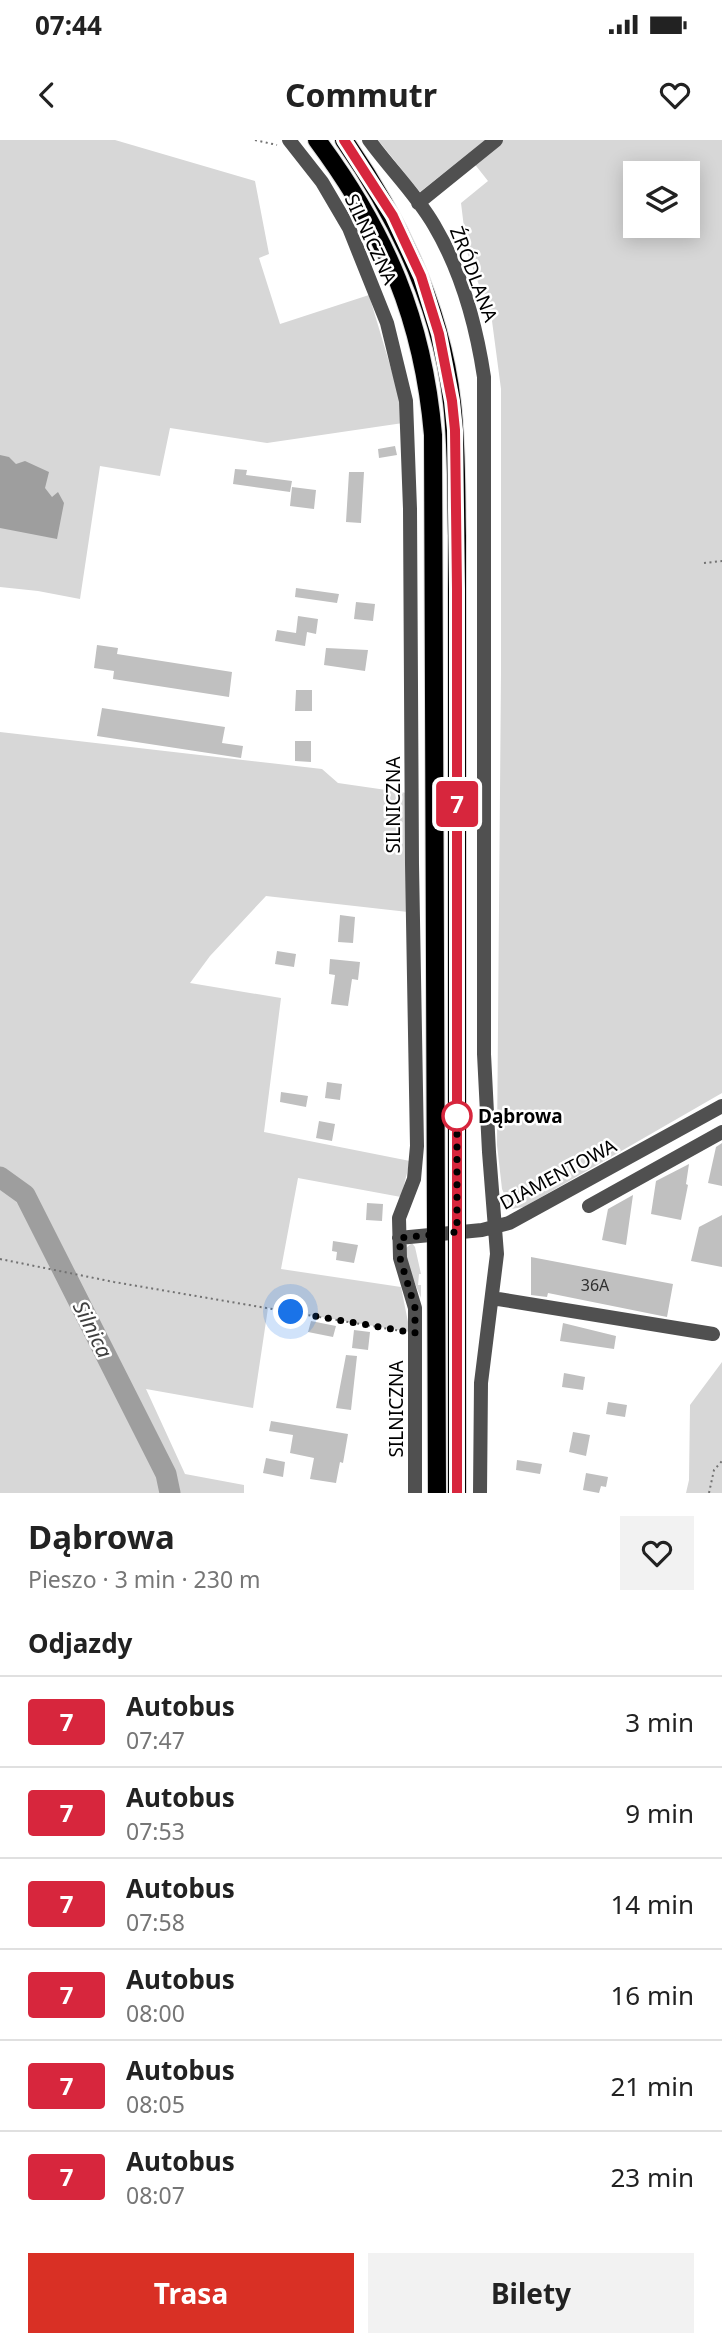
<!DOCTYPE html>
<html lang="pl">
<meta charset="utf-8">
<style>
body{margin:0;font-family:"Noto Sans",sans-serif;background:#f2f2f2;color:#222;height:100vh;display:flex;flex-direction:column;font-size:26px;white-space:nowrap}
*{box-sizing:border-box;margin:0}
p{font-size:23px;color:#767676}
.icon{flex:none;width:38px;height:38px;fill:none;stroke:currentColor;stroke-width:2;stroke-linecap:round;stroke-linejoin:round}
.map{position:relative;height:1353px;overflow:hidden}
.details{display:flex;flex-direction:column;background:#fff;flex:1}
.details>*{flex:none}
.badge{padding:0 14px;border-radius:5px;font-size:24px;line-height:46px}
.buttons{position:absolute;left:623px;top:21px;display:grid;gap:14px}
.buttons a{display:grid;place-items:center;width:77px;height:77px;border-radius:0px;background:#fff;box-shadow:0 4px 18px #0003;font-size:35px}
.you{position:absolute;width:35px;height:35px;margin:-18px;border:5px solid #fff;border-radius:50%;background:#1a73e8;box-shadow:0 0 0 10px #1a73e833}
.map>.badge{position:absolute;translate:-50% -50%;box-shadow:0 0 0 4px #fff}
h2{padding:0 28px;font-size:26px;line-height:63px}
.round{display:grid;place-items:center;flex:none;width:74px;height:74px;border-radius:0px;background:#f2f2f2}
.summary{display:flex;align-items:center;justify-content:space-between;height:119px;padding:0 28px}
h1{font-size:33px;font-weight:700;line-height:52px}
.primary-button{display:flex;gap:14px;margin-top:auto;padding:14px 28px}
.primary-button a{flex:1;height:80px;border-radius:0px;background:#d93025;color:#fff;font-size:28px;font-weight:700;line-height:80px;text-align:center}
.primary-button a+a{background:#f2f2f2;color:#222}
ul{padding:0;list-style:none}
li{display:flex;align-items:center;gap:21px;height:91px;padding:0 28px;border-top:2px solid #e0e0e0}
li div{flex:1}
li b{display:block;font-size:26px}
li em{font-style:normal}
li .badge{min-width:77px;font-weight:700;text-align:center}
.status{display:flex;justify-content:space-between;align-items:center;height:49px;padding:0 35px;background:#fff;direction:ltr}
.status svg{height:19px;fill:currentColor}
header{display:flex;justify-content:space-between;align-items:center;height:91px;padding:0 28px;background:#fff;font-size:32px;font-weight:700}
.map>svg:first-child{display:block}
.green{fill:#d7d7d7;fill-rule:evenodd}
.water{fill:#9e9e9e}
.lines{fill:none;stroke-linecap:round;stroke-linejoin:round}
.river{stroke:#9e9e9e;stroke-width:21}
.building{fill:#c0c0c0}
.major-casing{stroke:#dbdbdb;stroke-width:20}
.path{stroke:#727272;stroke-width:2;stroke-dasharray:2 3.5;stroke-linecap:butt}
.minor{stroke:#505050;stroke-width:14}
.major{stroke:#000;stroke-width:18}
.line-casing{stroke:#fff;stroke-width:16}
.line{stroke:#d7263d;stroke-width:10}
.walk{stroke:#000;stroke-width:7;stroke-dasharray:0 12.6}
.stop-dot{fill:#fff;stroke:#d7263d;stroke-width:3.5}
.labels{text-anchor:middle;dominant-baseline:central;stroke-width:5;stroke-linejoin:round;paint-order:stroke}
.number-label{font-size:16px;fill:#303030}
.street-label{font-size:19px;fill:#000;stroke:#fff}
.stop-label{font-size:19px;font-weight:bold;fill:#000;stroke:#fff;text-anchor:start}
.water-label{font-size:21px;font-style:italic;fill:#3f3f3f;stroke:#fff}
</style>
<div class="status"><b>07:44</b><svg viewBox="0 0 49 12"><path d="M0 12V9h3v3zM5 12V6h3v6zM10 12V3h3v9zM15 12V0h3v12zM26 1h20v11H26zM47 4h2v5h-2z"/></svg></div>
<header><svg class="icon" aria-label="back" viewBox="0 0 24 24"><path d="M15 5l-7 7 7 7"/></svg>Commutr<svg class="icon" aria-label="heart" viewBox="0 0 24 24"><path d="M12 20l-8-8c-3-5 5-10 8-4 3-6 11-1 8 4z"/></svg></header>
<div class="map">
<svg width="722" height="1353" viewBox="0 0 722 1353">
<rect width="100%" height="100%" fill="#fff"/>
<path class="green" d="M0,0H115L255,41L269,114L259,118L280,184L369,155L401,262L403,283L267,303L170,288L160,336L100,326L80,459L38,451L0,447Z
M378,0H485L420,52Z
M497,0H722V953L524,1067L511,1069L502,1049L497,1005L501,533V249L492,181L467,112L461,63L488,41L473,22ZM635,33H688V86H635Z
M0,592L322,629L338,643L407,653L408,772L266,756L210,816L190,843L281,858L264,992L410,1021L401,1057L298,1038L281,1129L401,1147L410,1192L268,1168L253,1268L146,1249L185,1334L244,1345V1353H0Z
M412,1103L415,1107L421,1134H419L418,1145H421V1158L407,1124L406,1108Z
M722,1222V1353H686L689,1340L690,1265Z"/>
<path class="water" d="M0,315L9,317L16,324L25,321L49,332L45,348L52,357L58,352L64,363L57,399L0,388Z"/>
<g class="lines">
<path class="river" d="M0,1037L25,1055L166,1334L170,1353"/>
</g>
<path class="building" d="M395,306L397,315L379,318L378,309Z
M235,329L247,330L246,335L292,341L290,352L233,344Z
M349,332H364L361,383L346,382Z
M292,347L316,350L314,369L290,366Z
M296,448L339,454L337,463L295,457Z
M356,462L375,464L373,481L354,479Z
M298,476L318,479L316,494L307,492L305,506L275,501L277,490L296,493Z
M97,505L118,508L117,514L232,532L229,557L113,539L114,531L94,528Z
M326,508L368,510L365,531L324,525Z
M296,550H312V571H295Z
M102,568L225,587L222,603L243,606L241,618L97,596Z
M295,601H311V622L295,621Z
M340,775L355,777L353,803L338,802Z
M277,811L296,814L294,827L275,824Z
M330,819L360,822L358,840L352,839L348,866L331,864L335,835L329,834Z
M327,942L342,944L340,960L325,958Z
M281,952L308,956L306,967L280,962Z
M319,981L335,984L332,1001L316,998Z
M722,1003V1046L708,1043L716,1007Z
M689,1024L686,1044L688,1045L681,1080L651,1074L656,1041Z
M633,1055L626,1105L602,1100L608,1069Z
M367,1063L383,1064L382,1081L366,1080Z
M722,1075V1127L691,1121L699,1087Z
M333,1101L358,1105L354,1123L336,1120L337,1112L332,1111Z
M531,1117L673,1144L667,1177L548,1153L547,1157L531,1155Z
M311,1181L336,1186L333,1197L308,1192Z
M563,1183L616,1196L614,1209L560,1201Z
M354,1190L370,1192L368,1210L352,1208Z
M346,1215L357,1216L351,1270L336,1268Z
M564,1233L585,1237L583,1250L562,1247Z
M608,1262L627,1265L625,1277L606,1274Z
M271,1281L348,1294L343,1323L340,1322L336,1343L310,1339L314,1318L290,1313L293,1295L269,1291Z
M573,1292L590,1295L586,1316L569,1312Z
M266,1318L285,1322L283,1337L263,1333Z
M517,1320L542,1324L540,1334L516,1330Z
M586,1333L608,1337L606,1347L601,1346L599,1353L583,1350Z"/>
<g class="lines">
<defs>
<path id="major" d="M317,0C386,93 423,179 433,295L437,1353
M344,0C399,79 441,166 452,263C457,307 456,351 457,396V1353"/>
</defs>
<use href="#major" class="major-casing"/>
<path class="path" d="M255,0L277,5
M704,423L722,421
M0,1119L114,1142L401,1191
M709,1353L714,1330L722,1321"/>
<path class="minor" d="M289,0L322,42L349,88L387,183L406,261L410,369L412,724L417,1006L414,1039L399,1078L400,1118L415,1168V1353
M369,0C390,29 416,54 434,85C462,132 476,184 484,237V914L489,1012L497,1114L481,1243L480,1353
M418,63L496,0
M589,1066L722,992
M399,1098L482,1090L509,1083L722,966
M492,1158L713,1194"/>
<use href="#major" class="major"/>
</g>
<g class="lines">
<defs>
<path id="line" d="M344,0L393,76L421,136L439,194L452,261L455,290L457,449V1353"/>
</defs>
<use href="#line" class="line-casing"/>
<use href="#line" class="line"/>
<path class="walk" d="M291,1172L415,1193V1168L400,1118V1098L457,1092V976"/>
</g>
<circle class="stop-dot" cx="457" cy="976" r="14"/>
<g class="labels">
<g class="number-label">
<text x="595" y="1145">36A</text>
</g>
<g class="street-label">
<text transform="translate(371 99) rotate(65)">SILNICZNA</text>
<text transform="translate(474 134) rotate(69)">ŹRÓDLANA</text>
<text transform="translate(393 665) rotate(-90)">SILNICZNA</text>
<text transform="translate(558 1034) rotate(-28)">DIAMENTOWA</text>
<text transform="translate(396 1269) rotate(-90)">SILNICZNA</text>
</g>
<g class="stop-label">
<text x="478" y="976">Dąbrowa</text>
</g>
<g class="water-label">
<text transform="translate(93 1189) rotate(63)">Silnica</text>
</g>
</g>
</svg>
<div class="buttons">
<a><svg class="icon" aria-label="layers" viewBox="0 0 24 24"><path d="M12 4l9 5-9 5-9-5zM3 14l9 5 9-5"/></svg></a>
</div>
<div class="you" style="left:291px;top:1172px"></div>
<b class="badge" style="left:457px;top:664px;background:#d7263d;color:#fff">7</b>
</div>
<section class="details">
<div class="summary"><div><h1>Dąbrowa</h1><p>Pieszo · 3 min · 230 m</p></div><a class="round"><svg class="icon" aria-label="heart" viewBox="0 0 24 24"><path d="M12 20l-8-8c-3-5 5-10 8-4 3-6 11-1 8 4z"/></svg></a></div>
<h2>Odjazdy</h2>
<ul>
<li><span class="badge" style="background:#d7263d;color:#fff">7</span><div><b>Autobus</b><p>07:47</p></div><em>3 min</em></li>
<li><span class="badge" style="background:#d7263d;color:#fff">7</span><div><b>Autobus</b><p>07:53</p></div><em>9 min</em></li>
<li><span class="badge" style="background:#d7263d;color:#fff">7</span><div><b>Autobus</b><p>07:58</p></div><em>14 min</em></li>
<li><span class="badge" style="background:#d7263d;color:#fff">7</span><div><b>Autobus</b><p>08:00</p></div><em>16 min</em></li>
<li><span class="badge" style="background:#d7263d;color:#fff">7</span><div><b>Autobus</b><p>08:05</p></div><em>21 min</em></li>
<li><span class="badge" style="background:#d7263d;color:#fff">7</span><div><b>Autobus</b><p>08:07</p></div><em>23 min</em></li>
</ul>
<div class="primary-button"><a>Trasa</a><a>Bilety</a></div>
</section>
